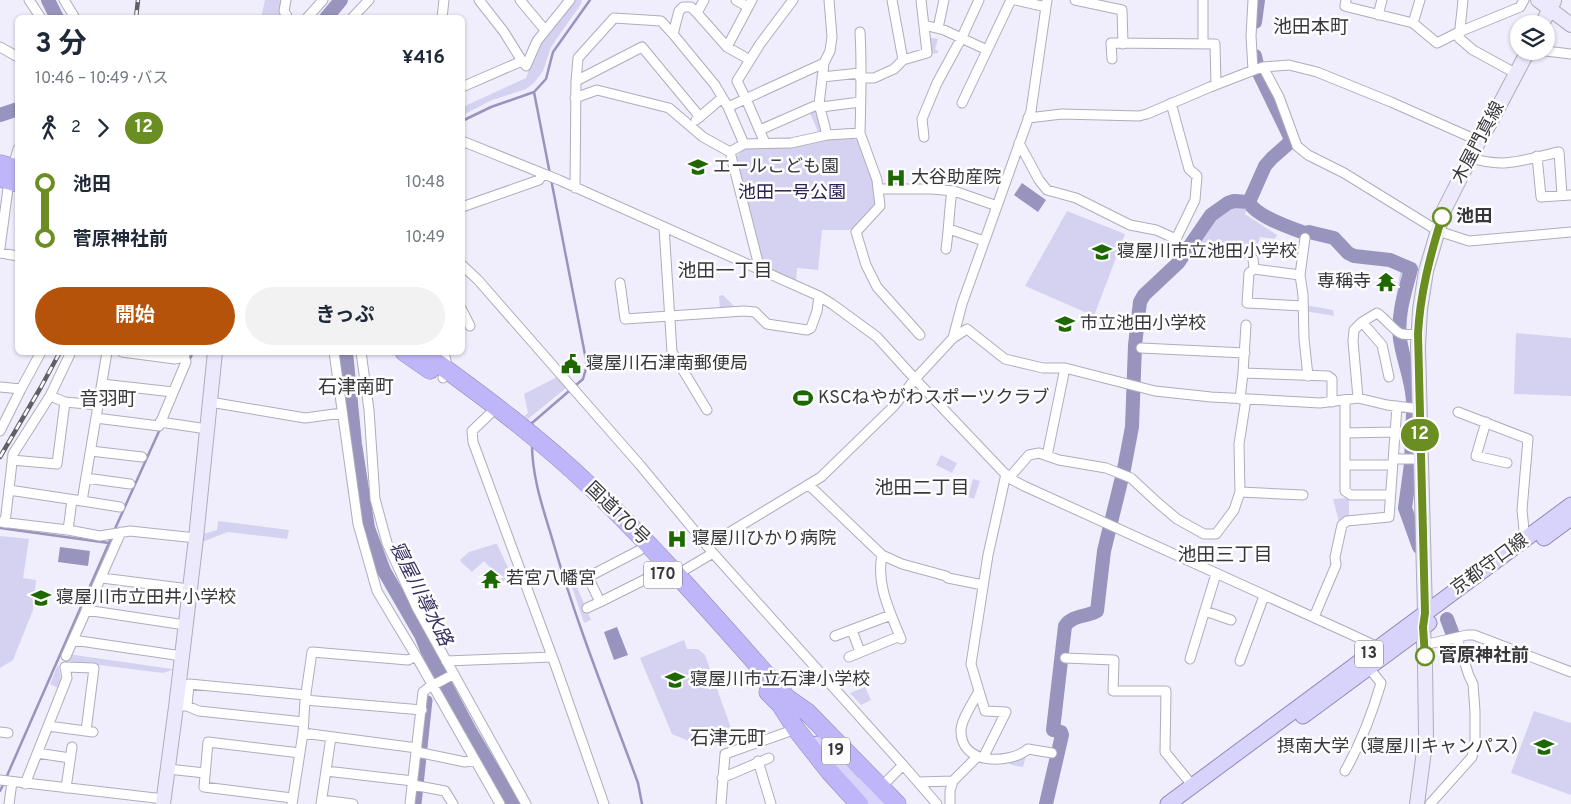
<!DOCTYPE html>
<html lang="ja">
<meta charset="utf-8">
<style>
body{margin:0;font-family:Overpass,"Noto Sans JP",sans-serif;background:#f2f2f3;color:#1f2937;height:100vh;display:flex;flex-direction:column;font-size:19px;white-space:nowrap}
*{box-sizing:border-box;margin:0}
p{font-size:16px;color:#747a83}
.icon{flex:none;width:28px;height:28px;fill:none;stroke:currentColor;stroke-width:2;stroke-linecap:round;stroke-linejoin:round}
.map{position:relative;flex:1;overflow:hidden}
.sheet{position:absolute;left:15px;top:15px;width:450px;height:340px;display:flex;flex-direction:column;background:#fff;border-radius:8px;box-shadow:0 1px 4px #0004}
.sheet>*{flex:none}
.badge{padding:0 10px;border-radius:16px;font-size:18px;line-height:32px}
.tools{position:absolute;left:1510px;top:15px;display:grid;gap:10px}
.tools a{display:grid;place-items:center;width:45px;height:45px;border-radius:50%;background:#fff;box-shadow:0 1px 4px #0004;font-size:25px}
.map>.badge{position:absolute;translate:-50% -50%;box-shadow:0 0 0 2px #fff}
.legs{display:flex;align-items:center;gap:8px;height:55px;padding:0 20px;font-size:16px}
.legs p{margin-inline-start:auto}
.summary{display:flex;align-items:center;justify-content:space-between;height:85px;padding:0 20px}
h1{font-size:28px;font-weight:700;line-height:38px}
.cta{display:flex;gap:10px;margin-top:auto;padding:10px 20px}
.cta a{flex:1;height:58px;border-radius:30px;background:#b45309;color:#fff;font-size:20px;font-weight:700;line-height:58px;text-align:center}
.cta a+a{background:#f2f2f3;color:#1f2937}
ul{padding:0 20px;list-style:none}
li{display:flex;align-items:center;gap:18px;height:55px;font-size:19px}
li i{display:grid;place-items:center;width:8px;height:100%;margin:0 6px;background:currentColor}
li i::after{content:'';width:12px;height:12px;margin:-6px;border:4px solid;border-radius:50%;background:#fff}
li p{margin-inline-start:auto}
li:first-child i{background:linear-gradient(#0000 50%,currentColor 0)}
li:last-child i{background:linear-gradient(currentColor 50%,#0000 0)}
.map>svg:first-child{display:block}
.green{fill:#d4d2f0}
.water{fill:#9894bd}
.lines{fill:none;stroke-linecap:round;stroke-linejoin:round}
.stream{stroke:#9894bd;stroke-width:2.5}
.canal{stroke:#9894bd;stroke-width:9}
.river{stroke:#9894bd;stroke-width:14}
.street-casing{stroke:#aeadba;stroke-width:11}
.secondary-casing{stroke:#aeadba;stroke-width:16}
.primary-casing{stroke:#8f8ab7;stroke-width:17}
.highway-casing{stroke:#8f8ab7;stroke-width:19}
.street{stroke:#fff;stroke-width:9}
.secondary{stroke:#ece9fd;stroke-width:14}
.primary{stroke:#d8d3fb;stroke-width:15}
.highway{stroke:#beb6f9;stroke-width:18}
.rail-casing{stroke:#606067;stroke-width:4.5}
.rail{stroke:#fdfdfd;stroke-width:2.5;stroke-dasharray:8;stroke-linecap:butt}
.line-1-casing{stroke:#fff;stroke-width:11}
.line-1{stroke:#6b8e23;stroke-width:8}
.stop-1-dot{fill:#fff;stroke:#6b8e23;stroke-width:2.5}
.labels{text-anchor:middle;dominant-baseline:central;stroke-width:5;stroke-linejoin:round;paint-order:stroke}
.shield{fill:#fdfdfd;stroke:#727276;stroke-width:1}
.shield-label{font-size:16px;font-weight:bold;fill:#37373c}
.street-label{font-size:18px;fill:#37373c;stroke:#fdfdfd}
.poi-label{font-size:18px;fill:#37373c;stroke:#fdfdfd;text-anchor:start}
.park-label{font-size:18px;fill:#2c2155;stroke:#fdfdfd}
.stop-label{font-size:18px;font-weight:bold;fill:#37373c;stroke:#fdfdfd;text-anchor:start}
.neighbourhood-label{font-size:19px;fill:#37373c;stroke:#fdfdfd}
.water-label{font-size:19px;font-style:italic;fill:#382e63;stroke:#fdfdfd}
</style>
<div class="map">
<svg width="1571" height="804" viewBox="0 0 1571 804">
<rect width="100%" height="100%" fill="#f0eefc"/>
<path class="green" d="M265,0H282L280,12L283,17L261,18Z
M572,0H582L581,4L551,47L543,71L534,83L526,89L490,101L463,115V107L526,78L537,47Z
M928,37L938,39L935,49L938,51V53L931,54Z
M817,107L823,130L822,134H819L809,111Z
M851,137L860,142L877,196L876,207L855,230H822L818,270L797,268L796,281L762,267L736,157L743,150L751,148L801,145L829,138Z
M1232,204L1248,207L1245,214L1277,235L1275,239L1260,237L1253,260L1191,248L1210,219Z
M1067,211L1125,234L1094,316L1025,286Z
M1401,267L1409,270L1401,306L1395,305Z
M723,295L735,307L720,309L719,296Z
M1305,305L1333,310L1334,316L1305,311Z
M1516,333L1571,338V396L1514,394Z
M557,377L566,388L528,419L524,416L528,413L524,394Z
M941,455L957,463L952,473L936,465Z
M973,479L980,481L974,499L968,497Z
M1349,498V519L1339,522L1333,499Z
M218,521L289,530L287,539L228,532L202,542L203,534L217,530Z
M0,536L29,539L23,578L36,580L33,610L13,660L0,668Z
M495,544H497L509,570V587L484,561L472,572L461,562L460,560L469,552Z
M576,585L591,620L584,623L572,587Z
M684,640L687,649H698L705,655L732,731L696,744L672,734L640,658Z
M68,654L172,669V670L163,673L67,661Z
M58,664L61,680L58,688L50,684Z
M865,687L871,700L861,705L850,693Z
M1534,711L1571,723V795L1511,773Z
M1027,752L1023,767L1012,765L1009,763V760Z"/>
<path class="water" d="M1022,183L1046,200L1038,212L1014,195Z
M60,547L90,551L88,566L58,562Z
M617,627L628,655L614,660L604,632Z"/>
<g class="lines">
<path class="stream" d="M534,92L550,174
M462,121L491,107L534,92L546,79L553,52L590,0
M189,361L193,352
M532,426V423L583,379L587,365L551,179
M532,444C532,479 544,511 554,545C577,625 609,704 638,783L642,804
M0,528L109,543
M114,531L160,429
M6,778L112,536
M0,791L4,783"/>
<path class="canal" d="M417,804L428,700"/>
<path class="river" d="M48,0L57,18
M326,18L341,0
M1255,22L1258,0
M0,115L18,109
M1249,202C1255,216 1291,228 1305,233L1309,232L1334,238L1348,253L1354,256L1390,260L1411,269C1405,292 1397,315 1400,339C1403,360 1412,380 1413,401
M346,352L355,444L368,528L384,571L421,635L427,650L470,731L513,804
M1413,413L1411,464L1405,508L1419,547
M1447,619L1453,635
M1046,804L1062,735L1061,732L1053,730L1065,626C1072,615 1087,617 1097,611L1104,551L1124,469L1132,427L1135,345L1140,302L1144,295L1178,263L1211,215L1228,203L1234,201L1249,202L1265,166L1272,158L1289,143L1290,137L1259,73L1255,56"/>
<defs>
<path id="street" d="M29,0L41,18
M64,0L75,18
M286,0L284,11L288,18
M520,0L545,30
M704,0L697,13L691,7H683L679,11L673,34L715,85L728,107L744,144
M736,0L748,7
M892,0L903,60
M1015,0L1046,7
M1075,0L1122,10L1123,44
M1253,0L1251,36L1253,70
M1346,0L1345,6L1348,7L1413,23L1437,43L1459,32L1520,7L1524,0
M1463,0L1459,38L1473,50L1515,73
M697,13L727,47L750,60
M1378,15L1382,0
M307,18L323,0
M352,18L369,0
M442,18L444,0
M1413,23L1420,0
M924,25L944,30L987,50
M938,28L944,0
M1203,44V0
M0,47L18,57
M727,47L752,0
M1546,51L1571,54
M1112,59L1111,43L1215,44L1216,84
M523,61L526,66L537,41L570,0
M1263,67L1279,97L1297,146L1308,155L1344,173L1438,231L1469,241L1571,232
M822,77L860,73
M860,78H874L894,69L903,60L927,53L921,0
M576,81L642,47L700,117
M462,87L522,61L504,32L479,0
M575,98L597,90L669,108L703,137L730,152L744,144L791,143L827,135L860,133L877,180L880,206L856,232L866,265L877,287L920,335
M962,103L1011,0
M728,107L824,63
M821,107L860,102
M1028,118L1062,114L1139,116L1147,114L1210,87L1254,70L1263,67L1289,65L1317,72L1391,102L1479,141
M696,120L722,98
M760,130L819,104
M860,133C861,99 862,65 860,32
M827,135L819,104L824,63L830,51L832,37L829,0
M924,137L922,119L937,83L962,37L979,0
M462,141L559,180L819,296L832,304L877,337L915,379L1009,478L1024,486L1348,633L1378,647
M765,143L746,99L737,81L760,44L793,0
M1019,143L1039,180L1047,190L1076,198L1130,225L1156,230L1176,239L1195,200L1197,176L1189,169L1171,103
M730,152L760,270
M1537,156L1541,197L1571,195
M1471,158C1506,169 1525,159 1559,152L1562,195
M575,188L576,81L578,58L614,18L661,21L673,34
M878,189H932L954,191L997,206
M462,207L539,180L542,174
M664,227L672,352L707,410
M949,229L984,241
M1305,238L1300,275L1303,295L1304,339L1308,376
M0,248L9,181L18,149
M946,249C949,229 949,210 952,191
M0,253L18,256
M1253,259L1254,269L1249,273L1247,303L1303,306
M462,265L478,280L640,465L713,553L903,765
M1254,269L1300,275
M620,283L625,319L744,311L755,312L767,324L807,330L811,328L817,311L819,296
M462,310L470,326
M1362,322L1382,345L1389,377
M953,338L967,329L1005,359L1043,368H1065L1155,391L1211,397L1320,403L1358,398L1387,405L1420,409
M1141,348L1245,353
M122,352L175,359L184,357
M334,352L358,524L377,591L416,656L500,804
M361,352L369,410L375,499L387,543L417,608L526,804
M1243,373L1328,376L1332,379V402
M443,378L446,360L443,352
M102,384L173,392
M0,387L21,389L41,352
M50,396L65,402L98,405
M1358,398L1353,341L1354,330L1362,322L1377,313C1385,318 1396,333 1402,334C1407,335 1413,334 1418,334
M1240,399L1243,373L1246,325
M1345,400V491L1351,495H1390
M210,402L305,418L342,413
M497,407L472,431L473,442L556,667L604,804
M1458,412L1528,439L1522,510L1525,540
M96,418L159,426L186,362L184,357L186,352
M160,422L207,429
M1486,422L1476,456L1507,463
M0,431L21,389
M1345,433L1395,432
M91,451L142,457
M1047,456L1065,368
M1393,459H1421
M12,460L57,464L65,402
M1346,465H1392
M86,478L130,484
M1009,478L1029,455L1039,453L1059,460L1106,468L1131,478L1158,503L1177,519L1204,534H1216L1234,510L1240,492L1239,444L1246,399
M809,485L882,555L902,564L946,576L948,578L983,585
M9,490L82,501L107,352
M1240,492L1303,495
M82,501L120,507
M0,522L68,530L100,536L130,531L196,538
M5,523L13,454L50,396L70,354
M68,530L72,500
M707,546L821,477L894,406L915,379L953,338L962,304L1031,111L1047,0
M640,550L588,577L600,602L660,572
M882,555C876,585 890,612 901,639
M676,575L713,553
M102,578L189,589
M587,608L600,602
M86,610L185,625
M1205,611L1231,620
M1314,617L1336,565L1335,557L1342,525L1347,521L1389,517L1397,406
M852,630L860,652
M835,636L891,615
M73,640L182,656
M1424,645L1467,635H1474L1571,672
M66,656L121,532
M849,657L900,636
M1065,658L1114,660L1113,691H1166L1165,752L1192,785
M1190,659L1216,574
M446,661L552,657
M1240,661L1264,596
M979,691C974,701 961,720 961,730C960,765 1009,765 1028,749L1052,753
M305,700L422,710
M183,706H187L199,711L304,722
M187,706L189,684L306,695
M48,726L93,732
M0,732L8,733
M303,733L417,748
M417,752L465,762L475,760
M37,753L70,758
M983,758L1006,712L985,711L971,664L988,555L1006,474
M758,761L771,804
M168,769L205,773
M326,771L413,781
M1345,771C1361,743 1372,714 1381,683L1369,668
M722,778L769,758
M0,780L164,799
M918,782L953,781L977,757
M25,784L67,678L65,667L94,668L86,731
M413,785L445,791L453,804
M881,787L903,765L937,804
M66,788L72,747
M292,798L204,787L208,742L300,753
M322,800L353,804
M9,804L12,782
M292,804L303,733L305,700L312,652L408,660L416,656
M321,804L331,737
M410,804L423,692L428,688L454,674
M721,804L725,754L796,729
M950,804V791L953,781
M1430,804L1472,757L1475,743V711L1473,684L1469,676L1457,638"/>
<path id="secondary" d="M1538,0L1571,25
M1542,24L1554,1
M163,804L176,707L196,538L215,352
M1417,804L1426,736L1425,662L1423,627L1425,613L1418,346L1420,310L1426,271L1444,210L1479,141L1490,123L1528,51"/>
<path id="primary" d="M1544,538L1571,518
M1303,716L1429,623
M817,744L868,799
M864,782L884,804
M1168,804L1571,505"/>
<path id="highway" d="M0,164L18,169
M0,178L18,183
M404,352L430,370
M422,352C482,395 541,439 594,490C662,555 724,627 787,698L807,712L897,804
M768,692L780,704L796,729L829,771L859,804"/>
</defs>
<use href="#street" class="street-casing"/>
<use href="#secondary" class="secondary-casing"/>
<use href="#primary" class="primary-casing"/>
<use href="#highway" class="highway-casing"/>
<use href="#street" class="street"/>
<use href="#secondary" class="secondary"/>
<use href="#primary" class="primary"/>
<use href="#highway" class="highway"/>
<defs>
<path id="rail" d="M136,18L138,0
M0,457L41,387L60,352"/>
</defs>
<use href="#rail" class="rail-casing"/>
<use href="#rail" class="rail"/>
</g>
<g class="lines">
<defs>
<path id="line-1" d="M1425,656L1423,627L1425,613L1418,334C1420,294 1430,256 1442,217"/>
</defs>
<use href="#line-1" class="line-1-casing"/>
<use href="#line-1" class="line-1"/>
</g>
<defs>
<symbol id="school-bare" viewBox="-9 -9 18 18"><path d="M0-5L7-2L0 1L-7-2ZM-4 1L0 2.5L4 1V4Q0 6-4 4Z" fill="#1e6801" stroke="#fdfdfd" stroke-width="2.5" paint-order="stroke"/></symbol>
<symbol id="hospital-bare" viewBox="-9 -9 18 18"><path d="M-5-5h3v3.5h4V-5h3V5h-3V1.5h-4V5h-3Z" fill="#1e6801" stroke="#fdfdfd" stroke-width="2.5" paint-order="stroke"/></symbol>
<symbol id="temple-bare" viewBox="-9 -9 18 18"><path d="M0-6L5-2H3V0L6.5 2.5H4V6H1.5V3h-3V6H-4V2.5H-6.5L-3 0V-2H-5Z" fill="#1e6801" stroke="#fdfdfd" stroke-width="2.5" paint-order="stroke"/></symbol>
<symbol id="civic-bare" viewBox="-9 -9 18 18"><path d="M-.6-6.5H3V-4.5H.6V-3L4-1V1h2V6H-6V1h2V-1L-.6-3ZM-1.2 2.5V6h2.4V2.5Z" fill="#1e6801" stroke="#fdfdfd" stroke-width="2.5" paint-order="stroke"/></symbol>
<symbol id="stadium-bare" viewBox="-9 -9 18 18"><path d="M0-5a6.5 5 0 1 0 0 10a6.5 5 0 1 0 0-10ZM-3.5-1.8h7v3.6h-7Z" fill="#1e6801" stroke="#fdfdfd" stroke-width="2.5" paint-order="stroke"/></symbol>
<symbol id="university-bare" viewBox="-9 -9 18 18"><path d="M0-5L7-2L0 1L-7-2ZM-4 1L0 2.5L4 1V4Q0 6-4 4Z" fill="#1e6801" stroke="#fdfdfd" stroke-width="2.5" paint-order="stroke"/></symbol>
</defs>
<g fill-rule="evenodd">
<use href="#school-bare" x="684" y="153" width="28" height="28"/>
<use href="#hospital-bare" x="882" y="164" width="28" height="28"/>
<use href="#school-bare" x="1088" y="238" width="28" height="28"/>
<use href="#temple-bare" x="1372" y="268" width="28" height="28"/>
<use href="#school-bare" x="1051" y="310" width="28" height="28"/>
<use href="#civic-bare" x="557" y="350" width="28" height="28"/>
<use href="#stadium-bare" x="789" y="384" width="28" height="28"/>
<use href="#hospital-bare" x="663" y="525" width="28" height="28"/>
<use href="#temple-bare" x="477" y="565" width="28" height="28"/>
<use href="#school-bare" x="27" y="584" width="28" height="28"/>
<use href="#school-bare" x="661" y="666" width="28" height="28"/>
<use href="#university-bare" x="1530" y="733" width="28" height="28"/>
</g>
<g class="stop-1-dot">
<circle cx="1442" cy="217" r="9"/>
<circle cx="1425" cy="656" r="9"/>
</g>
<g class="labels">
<g class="shield">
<rect x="644" y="561.5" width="38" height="27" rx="4"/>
<rect x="1355" y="640.5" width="28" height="27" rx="4"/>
<rect x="822" y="737.5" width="28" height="27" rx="4"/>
</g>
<g class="shield-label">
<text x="663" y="575">170</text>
<text x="1369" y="654">13</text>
<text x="836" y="751">19</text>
</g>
<g class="street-label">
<text transform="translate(1479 143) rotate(-62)">木屋門真線</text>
<text transform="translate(617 514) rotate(44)">国道170号</text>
<text transform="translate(1490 565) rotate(-36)">京都守口線</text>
</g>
<g class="poi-label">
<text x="713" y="167">エールこども園</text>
<text x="911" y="178">大谷助産院</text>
<text x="1117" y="252">寝屋川市立池田小学校</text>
<text x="1371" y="282" text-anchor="end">専稱寺</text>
<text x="1080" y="324">市立池田小学校</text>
<text x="586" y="364">寝屋川石津南郵便局</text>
<text x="818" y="398">KSCねやがわスポーツクラブ</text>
<text x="692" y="539">寝屋川ひかり病院</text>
<text x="506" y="579">若宮八幡宮</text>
<text x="56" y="598">寝屋川市立田井小学校</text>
<text x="690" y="680">寝屋川市立石津小学校</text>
<text x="1529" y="747" text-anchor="end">摂南大学（寝屋川キャンパス）</text>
</g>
<g class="park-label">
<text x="792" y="193">池田一号公園</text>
</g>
<g class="stop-label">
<text x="1456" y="217">池田</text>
<text x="1439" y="656">菅原神社前</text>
</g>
<g class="neighbourhood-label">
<text x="1311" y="28">池田本町</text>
<text x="725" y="272">池田一丁目</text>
<text x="356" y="388">石津南町</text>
<text x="108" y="400">音羽町</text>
<text x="922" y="489">池田二丁目</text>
<text x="1225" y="556">池田三丁目</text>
<text x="728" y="739">石津元町</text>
</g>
<g class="water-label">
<text transform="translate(420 594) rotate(63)">寝屋川導水路</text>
</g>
</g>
</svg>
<div class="tools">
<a><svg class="icon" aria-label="layers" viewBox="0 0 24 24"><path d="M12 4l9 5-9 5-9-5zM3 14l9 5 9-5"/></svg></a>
</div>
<b class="badge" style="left:1420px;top:435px;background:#6b8e23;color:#fff">12</b>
<section class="sheet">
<div class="summary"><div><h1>3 分</h1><p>10:46 – 10:49 · バス</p></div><b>¥416</b></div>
<div class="legs"><svg class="icon" aria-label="walk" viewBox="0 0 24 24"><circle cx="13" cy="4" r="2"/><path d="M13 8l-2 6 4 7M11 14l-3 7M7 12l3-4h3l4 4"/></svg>2<svg class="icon" aria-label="forward" viewBox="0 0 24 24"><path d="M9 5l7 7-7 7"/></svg><b class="badge" style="background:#6b8e23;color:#fff">12</b></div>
<ul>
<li><i style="color:#6b8e23"></i><b>池田</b><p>10:48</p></li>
<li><i style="color:#6b8e23"></i><b>菅原神社前</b><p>10:49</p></li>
</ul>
<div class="cta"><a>開始</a><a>きっぷ</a></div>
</section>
</div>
